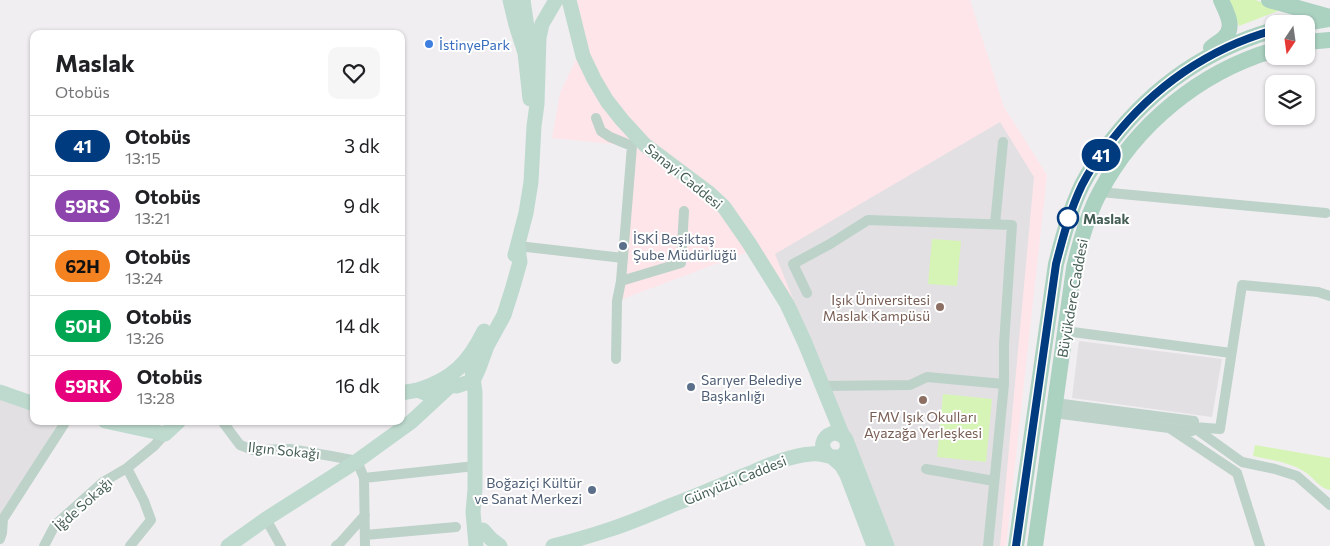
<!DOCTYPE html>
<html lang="tr">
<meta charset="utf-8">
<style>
body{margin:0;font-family:Commissioner,sans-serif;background:#f6f6f6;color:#202124;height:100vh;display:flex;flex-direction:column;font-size:19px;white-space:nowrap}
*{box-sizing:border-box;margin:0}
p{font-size:16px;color:#757577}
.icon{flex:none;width:28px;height:28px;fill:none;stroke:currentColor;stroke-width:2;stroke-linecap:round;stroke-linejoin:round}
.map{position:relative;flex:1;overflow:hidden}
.drawer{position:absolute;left:30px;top:30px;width:375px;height:395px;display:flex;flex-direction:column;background:#fff;border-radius:10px;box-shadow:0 1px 4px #0004}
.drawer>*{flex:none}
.badge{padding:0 10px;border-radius:16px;font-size:18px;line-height:32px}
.needle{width:32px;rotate:193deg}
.buttons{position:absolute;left:1265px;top:15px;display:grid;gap:10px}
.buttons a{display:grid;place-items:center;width:50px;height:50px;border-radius:10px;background:#fff;box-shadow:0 1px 4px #0004;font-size:25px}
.map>.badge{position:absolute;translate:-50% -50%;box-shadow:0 0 0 2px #fff}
.round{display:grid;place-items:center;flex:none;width:52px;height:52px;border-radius:10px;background:#f6f6f6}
.headline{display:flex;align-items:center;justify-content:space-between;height:85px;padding:0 25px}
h1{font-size:24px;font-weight:700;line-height:38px}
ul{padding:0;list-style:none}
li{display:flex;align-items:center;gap:15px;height:60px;padding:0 25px;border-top:1px solid #e0e0e0}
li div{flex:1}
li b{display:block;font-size:19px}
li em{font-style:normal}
li .badge{min-width:55px;font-weight:700;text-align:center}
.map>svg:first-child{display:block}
.commercial{fill:#fee5ea}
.education{fill:#e2e0e3}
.green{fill:#d7f4b7}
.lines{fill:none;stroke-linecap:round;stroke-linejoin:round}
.street{stroke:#bdd2c9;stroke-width:10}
.secondary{stroke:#bedacf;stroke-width:15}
.primary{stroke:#abd1c1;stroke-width:16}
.line-casing{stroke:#fff;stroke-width:11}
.line{stroke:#003b80;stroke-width:8}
.shop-dot{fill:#3f7fe0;stroke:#fff;stroke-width:2}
.stop-dot{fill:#fff;stroke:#003b80;stroke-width:2.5}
.service-dot{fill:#5c6f8a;stroke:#fff;stroke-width:2}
.education-dot{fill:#8d6e63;stroke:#fff;stroke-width:2}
.labels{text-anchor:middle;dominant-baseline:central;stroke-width:4;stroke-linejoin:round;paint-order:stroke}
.shop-label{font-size:14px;fill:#366cbe;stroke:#fff;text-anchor:start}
.street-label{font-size:14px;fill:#445e53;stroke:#fff}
.stop-label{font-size:14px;font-weight:bold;fill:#445e53;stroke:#fff;text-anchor:start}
.service-label{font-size:14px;fill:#4e5e75;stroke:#fff;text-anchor:start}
.education-label{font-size:14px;fill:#785e54;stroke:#fff;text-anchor:end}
</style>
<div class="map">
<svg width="1330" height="546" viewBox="0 0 1330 546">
<rect width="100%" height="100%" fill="#f1eef1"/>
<path class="commercial" d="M577,0H970L1004,107L1047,175L1006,546H896L756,249L617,301L632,146L552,138L560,93L580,51Z"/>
<path class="education" d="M1000,122L1034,177L1000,546H892L775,254Z
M1079,341L1222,359L1212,417L1072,398Z
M0,399L34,410V421H59L0,520Z"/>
<path class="green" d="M1229,0H1255L1283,9L1239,26Z
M932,239L961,241L957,286L928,284Z
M943,394L992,399L986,462L937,457Z
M1255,445L1330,458V490C1319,488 1314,478 1305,472C1290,462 1271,460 1253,456Z"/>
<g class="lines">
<path class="street" d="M596,118L601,131L610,137L632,146L621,281L617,301L616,359
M1100,192L1326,213
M995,224L1003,142
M518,246L623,258
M621,281L681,263L684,211
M807,293L793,264L830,244L868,220L1012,225L1004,344V384L988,546
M1065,331L1231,353
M822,386L910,385L927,377L1004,384
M1055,403L1194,421L1193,427L1242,462L1275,469L1297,476L1330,505
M1054,413L1192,431L1193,427
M222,421L240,445L253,450L290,449L331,456L357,461L364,478L365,546
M1194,427L1220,429L1242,285L1318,292L1330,296
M1171,429L1237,473L1260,546
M127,468L144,501L151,520L130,546
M926,469L994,481
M364,478L475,466
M266,519L281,546
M365,535L456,527
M0,539L2,533L3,519L66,421
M44,546L55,525L103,482L127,468L154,446L165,434
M336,546L340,543L365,515"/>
<path class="secondary" d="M510,0L516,25L525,53L530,99
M523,0L527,27L526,44
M569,0L583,56L594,79L607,101L622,120L645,145L709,193L724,207L749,243L787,304L805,343L842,434
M515,255L526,213L531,182L534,126L537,104L539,38L542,24L556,0
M472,371L475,392V489L473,512L476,546
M418,390C453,379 468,363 484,331
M0,392L34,404
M401,393L418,390L425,393
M105,421L165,434L179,421
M848,445L887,546
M832,457L842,466L847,475L874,546
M483,530L491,539L500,546
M228,546L266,519L357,461L411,422L451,385L457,386L469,382L474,379L479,368L487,346L504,315L512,290L520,262L518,246
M553,546C572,541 590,536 608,530C630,523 651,514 672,505C696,496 719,486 743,476C765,467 787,456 811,454C820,453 826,456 834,457C851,459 853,433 833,433C822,437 819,447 828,455"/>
<path class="primary" d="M1269,0L1330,17
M1299,24L1328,19
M1306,42L1330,40
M1211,48C1215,44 1220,42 1224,38C1236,27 1226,12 1221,0
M1016,546L1056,264C1063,237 1070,210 1082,185C1090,169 1101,154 1112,140C1154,86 1207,49 1274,30
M1035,546L1074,268C1080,242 1087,216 1100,192C1136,124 1200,72 1274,50"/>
</g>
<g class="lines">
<defs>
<path id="line" d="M1016,546L1056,264C1063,237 1070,210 1082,185C1090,169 1101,154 1112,140C1153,87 1209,48 1274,30"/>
</defs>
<use href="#line" class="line-casing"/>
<use href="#line" class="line"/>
</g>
<circle class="shop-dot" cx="429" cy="44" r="5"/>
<circle class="stop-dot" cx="1068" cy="218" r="10"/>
<g class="service-dot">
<circle cx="623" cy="246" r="5"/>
<circle cx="691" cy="387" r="5"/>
<circle cx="592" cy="490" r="5"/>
</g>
<g class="education-dot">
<circle cx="940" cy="307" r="5"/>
<circle cx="923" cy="400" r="5"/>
</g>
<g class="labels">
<g class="shop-label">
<text x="439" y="44">İstinyePark</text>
</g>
<g class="street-label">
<text transform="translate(684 176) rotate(39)">Sanayi Caddesi</text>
<text transform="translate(1072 298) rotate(-80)">Büyükdere Caddesi</text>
<text transform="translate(284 450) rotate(6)">Ilgın Sokağı</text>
<text transform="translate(735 480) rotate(-22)">Günyüzü Caddesi</text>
<text transform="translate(83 504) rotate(-42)">İğde Sokağı</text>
</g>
<g class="stop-label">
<text x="1083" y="218">Maslak</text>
</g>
<g class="service-label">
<text x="633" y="238">İSKİ Beşiktaş<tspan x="633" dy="16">Şube Müdürlüğü</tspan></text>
<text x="701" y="379">Sarıyer Belediye<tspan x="701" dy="16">Başkanlığı</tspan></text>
<text x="582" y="482" text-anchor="end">Boğaziçi Kültür<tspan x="582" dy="16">ve Sanat Merkezi</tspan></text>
</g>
<g class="education-label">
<text x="930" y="299">Işık Üniversitesi<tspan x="930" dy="16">Maslak Kampüsü</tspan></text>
<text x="923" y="416" text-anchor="middle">FMV Işık Okulları<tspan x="923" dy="16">Ayazağa Yerleşkesi</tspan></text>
</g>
</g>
</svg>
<div class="buttons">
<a><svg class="needle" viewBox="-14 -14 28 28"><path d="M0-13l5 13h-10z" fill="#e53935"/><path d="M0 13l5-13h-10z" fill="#757577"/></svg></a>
<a><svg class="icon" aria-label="layers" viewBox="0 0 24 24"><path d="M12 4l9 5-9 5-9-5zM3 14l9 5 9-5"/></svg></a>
</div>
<b class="badge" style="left:1101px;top:155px;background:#003b80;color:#fff">41</b>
<section class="drawer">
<div class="headline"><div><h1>Maslak</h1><p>Otobüs</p></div><a class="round"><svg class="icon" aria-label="heart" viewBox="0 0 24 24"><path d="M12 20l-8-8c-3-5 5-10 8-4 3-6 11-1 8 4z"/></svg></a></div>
<ul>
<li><span class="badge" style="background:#003b80;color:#fff">41</span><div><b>Otobüs</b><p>13:15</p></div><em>3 dk</em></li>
<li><span class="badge" style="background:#8e44ad;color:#fff">59RS</span><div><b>Otobüs</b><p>13:21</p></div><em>9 dk</em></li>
<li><span class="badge" style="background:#f58220;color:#111">62H</span><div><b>Otobüs</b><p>13:24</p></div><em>12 dk</em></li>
<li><span class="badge" style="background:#00a651;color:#fff">50H</span><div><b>Otobüs</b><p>13:26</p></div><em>14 dk</em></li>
<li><span class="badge" style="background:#e6007e;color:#fff">59RK</span><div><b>Otobüs</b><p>13:28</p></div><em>16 dk</em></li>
</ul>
</section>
</div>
